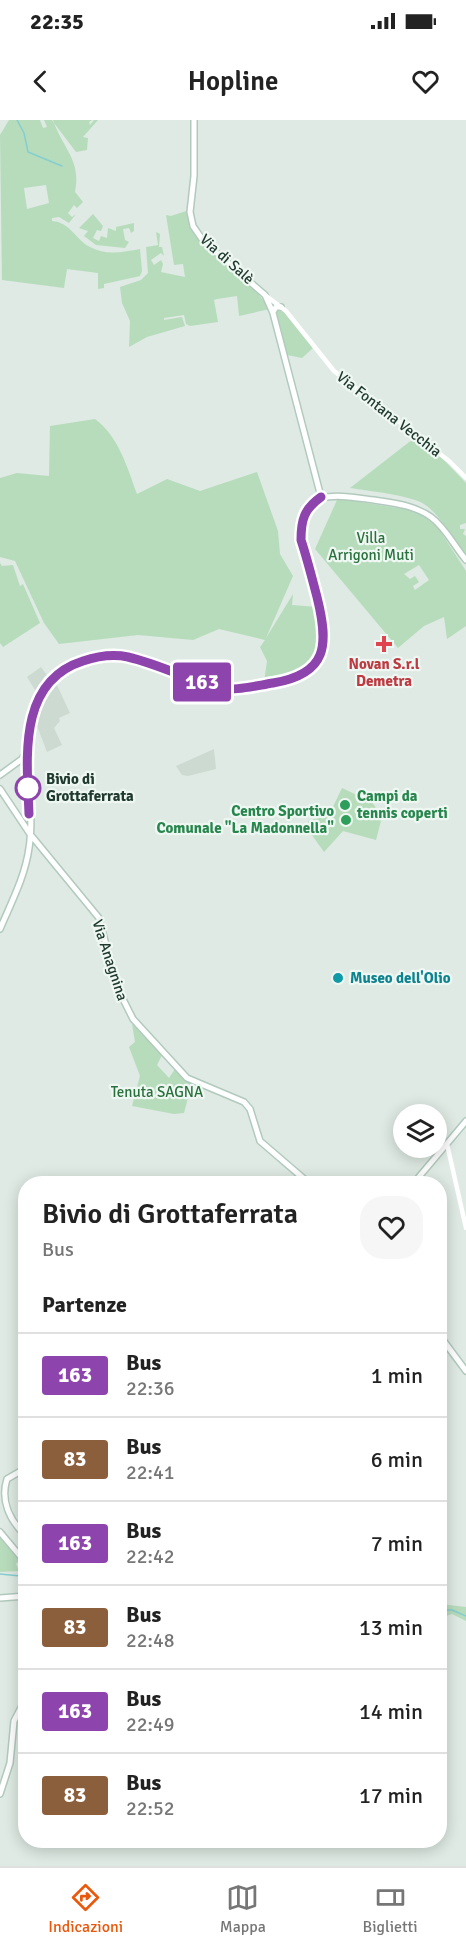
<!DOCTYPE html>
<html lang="it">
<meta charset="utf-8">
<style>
body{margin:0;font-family:Signika,sans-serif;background:#f6f6f6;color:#222;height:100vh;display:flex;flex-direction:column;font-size:22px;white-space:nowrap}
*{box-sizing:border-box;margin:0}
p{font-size:20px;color:#767676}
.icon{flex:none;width:33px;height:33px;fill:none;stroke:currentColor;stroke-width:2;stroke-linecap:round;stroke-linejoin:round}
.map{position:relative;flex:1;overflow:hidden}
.side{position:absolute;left:18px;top:1056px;width:429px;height:672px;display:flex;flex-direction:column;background:#fff;border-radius:24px;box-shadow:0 3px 15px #0003}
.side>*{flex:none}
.badge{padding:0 12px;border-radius:4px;font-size:21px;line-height:39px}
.fabs{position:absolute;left:393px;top:984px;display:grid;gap:12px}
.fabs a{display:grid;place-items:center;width:54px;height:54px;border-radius:50%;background:#fff;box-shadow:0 3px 15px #0003;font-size:30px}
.map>.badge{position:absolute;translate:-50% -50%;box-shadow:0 0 0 3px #fff}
h2{padding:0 24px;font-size:22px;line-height:54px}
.round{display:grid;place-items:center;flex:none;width:63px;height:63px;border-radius:24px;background:#f6f6f6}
.overview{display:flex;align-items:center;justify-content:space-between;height:102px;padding:0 24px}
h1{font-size:28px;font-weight:600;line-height:45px}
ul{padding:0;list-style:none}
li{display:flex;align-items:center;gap:18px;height:84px;padding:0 24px;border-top:2px solid #e0e0e0}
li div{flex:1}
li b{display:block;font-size:22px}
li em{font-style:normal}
li .badge{min-width:66px;font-weight:700;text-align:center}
.status{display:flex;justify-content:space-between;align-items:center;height:42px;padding:0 30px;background:#fff;direction:ltr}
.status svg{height:16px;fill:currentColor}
header{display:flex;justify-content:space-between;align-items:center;height:78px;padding:0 24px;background:#fff;font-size:27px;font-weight:600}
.tabs{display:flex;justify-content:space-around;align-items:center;height:84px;border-top:2px solid #e0e0e0;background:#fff;font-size:16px;color:#767676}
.tabs a{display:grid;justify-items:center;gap:3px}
.tabs .selected{color:#ea580c}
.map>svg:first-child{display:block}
.built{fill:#cddad2}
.green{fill:#b7dcbc;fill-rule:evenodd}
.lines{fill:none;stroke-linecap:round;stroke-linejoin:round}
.stream{stroke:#85ced0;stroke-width:1.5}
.secondary-casing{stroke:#b2cabe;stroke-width:8}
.tertiary{stroke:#fff;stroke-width:4.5}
.secondary{stroke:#fff;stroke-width:5}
.line-casing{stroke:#fff;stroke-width:14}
.line{stroke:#8e44ad;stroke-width:9}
.health-dot{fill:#e0444e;stroke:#eff7f2;stroke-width:2}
.stop-dot{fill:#fff;stroke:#8e44ad;stroke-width:3}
.leisure-dot{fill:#2e9e5b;stroke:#eff7f2;stroke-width:2}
.culture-dot{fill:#0f9aa8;stroke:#eff7f2;stroke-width:2}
.labels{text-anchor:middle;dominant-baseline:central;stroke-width:4.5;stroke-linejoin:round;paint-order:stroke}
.street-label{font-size:15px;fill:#203a30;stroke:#eff7f2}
.park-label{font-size:15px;fill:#2a703d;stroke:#eff7f2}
.health-label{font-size:15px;font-weight:bold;fill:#be3a42;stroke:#eff7f2}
.stop-label{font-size:15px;font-weight:bold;fill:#203a30;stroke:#eff7f2;text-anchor:start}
.leisure-label{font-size:15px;font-weight:bold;fill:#27864d;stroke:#eff7f2;text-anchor:start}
.culture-label{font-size:15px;font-weight:bold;fill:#0d838f;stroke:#eff7f2;text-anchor:start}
</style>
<div class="status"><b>22:35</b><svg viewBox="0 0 49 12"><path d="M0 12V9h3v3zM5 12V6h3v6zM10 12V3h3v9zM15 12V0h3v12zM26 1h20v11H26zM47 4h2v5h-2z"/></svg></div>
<header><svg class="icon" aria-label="back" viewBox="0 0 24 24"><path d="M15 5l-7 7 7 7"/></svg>Hopline<svg class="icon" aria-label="heart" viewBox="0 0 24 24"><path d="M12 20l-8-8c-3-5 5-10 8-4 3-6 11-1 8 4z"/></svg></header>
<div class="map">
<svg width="466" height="1746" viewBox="0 0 466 1746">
<rect width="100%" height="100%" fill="#deeae3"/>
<path class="built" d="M41,547L49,558L37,573L27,557Z
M55,561L70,593L59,598L60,601L54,608L62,625L47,632L34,598L42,579Z
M214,629L216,649L188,656L182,655L176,646Z"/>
<path class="green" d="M9,0H40L43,8L47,7L44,0H52L54,3L53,0H92L89,2L90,5L94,0H98L83,17L88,18L87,30L76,32L54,3C65,31 81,41 75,72L83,82L77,88L74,85L68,93L72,97L76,94L69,103L59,97L52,98V101C70,102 76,120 90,127C106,136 124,132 140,129L142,151L140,156L104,164V168L98,169V153L67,149L64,168L2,160L0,15ZM46,65L49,83L27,89L24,68Z
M186,91L190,106L201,122L200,126L204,125L260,173L259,175L270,189L239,196L237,176L217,179L214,180L218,202L190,206L186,204L184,195L164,198V200L182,197L185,206L147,217L129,227L130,201L122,183L120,167L141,160L148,153L146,127L158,125L156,112L160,114L159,127H162L164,136L161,133L151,140L154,145L161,140L163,144L161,152L185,157L183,144L174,145L166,95L171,96Z
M93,94L103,106L101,111L97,110L93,118L99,121L101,116L107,118L108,108L116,111V107L134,103V111L131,113L129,108L123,109L125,120L129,122L125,128L96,125L84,116L88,111L79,108Z
M276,189L284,191L313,228L302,238L287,235Z
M95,299C119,317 127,347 137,374L167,359L200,371L257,352L278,411L280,434L293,456L266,518L293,474L292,485L317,487C327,538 317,555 264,562L267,541L260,527L265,520L219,509L193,520L138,515L59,524L44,503L15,441L0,437V358L17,353L49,356L50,306Z
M413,319L442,338L466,363V403L460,405V409H465L463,414L466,416V436C452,419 442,396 424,384C410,375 368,371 350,368Z
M342,379L416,391L437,406L466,451V506L447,519L444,497L424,506L398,528L315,429L337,380ZM419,445L429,460L415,470L413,466L419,462L415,456L410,459L404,454Z
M0,443L2,446L13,445L20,466L23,464L40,503L3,527L0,523Z
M342,668L372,682L382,697L376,720L343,711L324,732L309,711L308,701L329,695Z
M132,904L163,933L157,945L169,958L175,949L192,963L184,993L174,994L132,986L140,956L129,927L135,922Z
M0,1417L19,1440L16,1444L19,1451L0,1452Z
M440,1484L466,1487V1501L452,1494L440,1498Z"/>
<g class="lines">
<path class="stream" d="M17,0L24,13L28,32L62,46
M0,1454L20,1456
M440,1490H452L466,1496"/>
<defs>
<path id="secondary" d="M194,0V56L190,92L193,106L204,122L265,175L273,193L321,377
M273,192L276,187H281
M0,655L22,639L26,632
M0,669L30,714L99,798L117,867L133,899L187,958L244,982L250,989L260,1021L310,1064
M0,809C11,783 25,757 29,728C38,671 9,605 54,558C99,510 166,554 216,567C231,571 246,568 261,565C289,560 322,555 324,520C327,484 302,449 301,414C300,366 341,376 374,380C393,383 414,385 431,397C446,408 454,426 466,440
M413,1064L466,1001
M440,1216L466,1251
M26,1348L7,1359C0,1381 10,1401 26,1416
M0,1412L26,1443
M0,1478L26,1476
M0,1674L10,1643L14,1601L26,1578"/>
</defs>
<use href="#secondary" class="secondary-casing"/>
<path class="tertiary" d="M265,175L286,191L334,251L449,341L466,358
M447,1024L466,1108"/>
<use href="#secondary" class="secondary"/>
</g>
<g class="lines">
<defs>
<path id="line" d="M29,694C27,639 17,562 83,541C98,536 113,534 128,537C158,544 185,558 214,567C234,572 254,566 273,563C328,554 329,525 317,477C312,458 307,438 301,420C301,400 304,389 321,377"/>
</defs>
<use href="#line" class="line-casing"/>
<use href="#line" class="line"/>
</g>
<path class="health-dot" d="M381 515h6v6h6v6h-6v6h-6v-6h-6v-6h6z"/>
<circle class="stop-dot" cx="28" cy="668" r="12"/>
<g class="leisure-dot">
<circle cx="345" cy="685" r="6"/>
<circle cx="346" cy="700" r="6"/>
</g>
<circle class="culture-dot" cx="338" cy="858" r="6"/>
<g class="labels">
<g class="street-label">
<text transform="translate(227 139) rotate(42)">Via di Salè</text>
<text transform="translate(389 294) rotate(38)">Via Fontana Vecchia</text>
<text transform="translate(110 840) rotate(72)">Via Anagnina</text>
</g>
<g class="park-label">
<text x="371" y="418">Villa<tspan x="371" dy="17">Arrigoni Muti</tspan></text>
<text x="157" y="972">Tenuta SAGNA</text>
</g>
<g class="health-label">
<text x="384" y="544">Novan S.r.l<tspan x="384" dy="17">Demetra</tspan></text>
</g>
<g class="stop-label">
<text x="46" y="659">Bivio di<tspan x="46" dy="17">Grottaferrata</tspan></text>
</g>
<g class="leisure-label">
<text x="357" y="676">Campi da<tspan x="357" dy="17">tennis coperti</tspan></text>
<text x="334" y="691" text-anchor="end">Centro Sportivo<tspan x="334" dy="17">Comunale "La Madonnella"</tspan></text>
</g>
<g class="culture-label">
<text x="350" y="858">Museo dell'Olio</text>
</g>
</g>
</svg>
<div class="fabs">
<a><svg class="icon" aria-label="layers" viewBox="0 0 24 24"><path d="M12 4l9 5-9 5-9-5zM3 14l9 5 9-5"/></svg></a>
</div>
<b class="badge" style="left:202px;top:562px;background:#8e44ad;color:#fff">163</b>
<section class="side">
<div class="overview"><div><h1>Bivio di Grottaferrata</h1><p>Bus</p></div><a class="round"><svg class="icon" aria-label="heart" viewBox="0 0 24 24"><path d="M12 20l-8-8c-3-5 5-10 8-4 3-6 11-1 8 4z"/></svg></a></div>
<h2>Partenze</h2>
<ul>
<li><span class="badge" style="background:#8e44ad;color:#fff">163</span><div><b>Bus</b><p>22:36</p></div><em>1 min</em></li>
<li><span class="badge" style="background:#8b5e3c;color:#fff">83</span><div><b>Bus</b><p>22:41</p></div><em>6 min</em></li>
<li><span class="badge" style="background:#8e44ad;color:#fff">163</span><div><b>Bus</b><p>22:42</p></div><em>7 min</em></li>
<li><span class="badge" style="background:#8b5e3c;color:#fff">83</span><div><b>Bus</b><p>22:48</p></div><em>13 min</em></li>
<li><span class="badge" style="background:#8e44ad;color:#fff">163</span><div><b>Bus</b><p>22:49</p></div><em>14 min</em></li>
<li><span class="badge" style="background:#8b5e3c;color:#fff">83</span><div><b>Bus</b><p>22:52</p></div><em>17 min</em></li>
</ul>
</section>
</div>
<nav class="tabs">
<a class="selected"><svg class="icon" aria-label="directions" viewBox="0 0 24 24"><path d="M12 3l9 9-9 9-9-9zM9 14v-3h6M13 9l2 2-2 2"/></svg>Indicazioni</a>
<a><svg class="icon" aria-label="map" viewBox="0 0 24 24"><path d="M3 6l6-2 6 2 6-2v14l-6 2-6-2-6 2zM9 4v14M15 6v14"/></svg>Mappa</a>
<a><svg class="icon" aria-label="tickets" viewBox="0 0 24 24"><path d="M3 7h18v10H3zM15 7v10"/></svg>Biglietti</a>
</nav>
